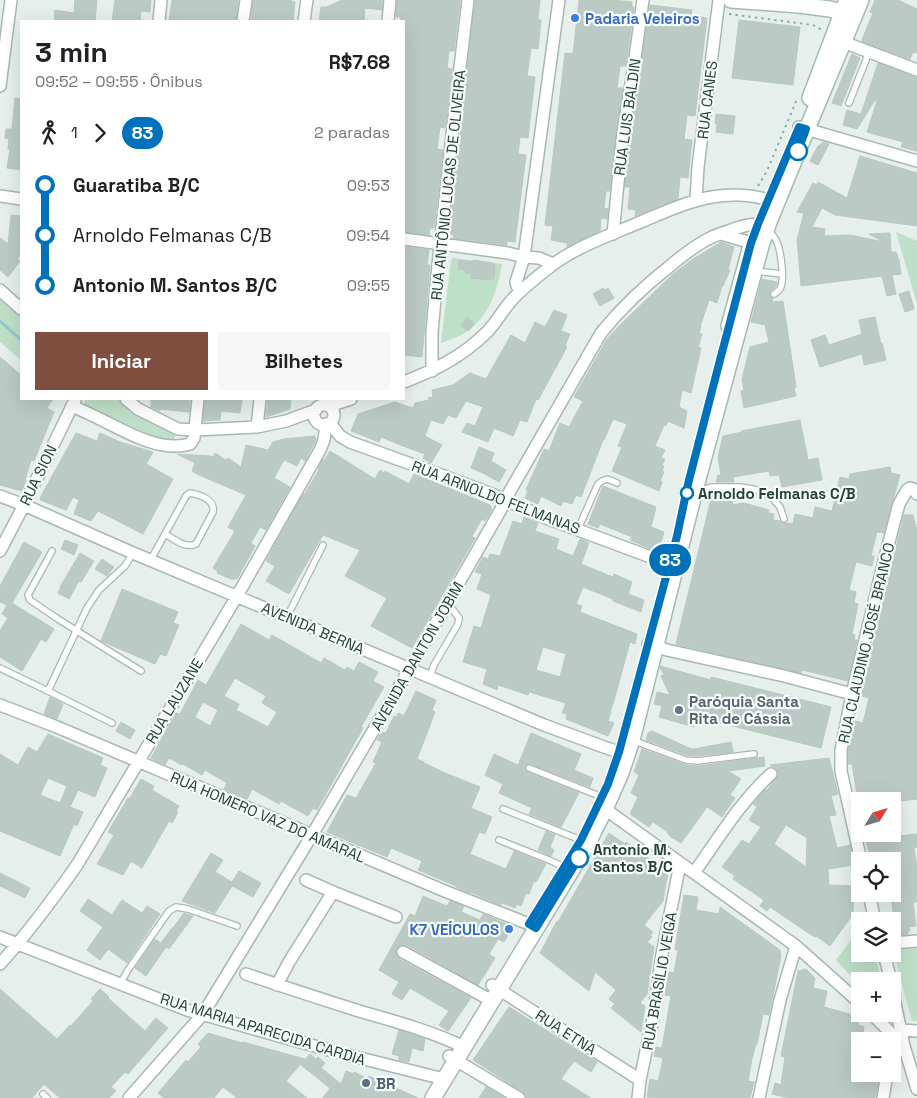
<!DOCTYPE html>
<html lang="pt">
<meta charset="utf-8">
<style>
body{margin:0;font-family:"Space Grotesk",sans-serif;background:#f6f6f6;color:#202124;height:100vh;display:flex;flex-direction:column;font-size:19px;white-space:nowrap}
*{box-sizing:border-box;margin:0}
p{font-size:16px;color:#757577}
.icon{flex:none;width:28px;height:28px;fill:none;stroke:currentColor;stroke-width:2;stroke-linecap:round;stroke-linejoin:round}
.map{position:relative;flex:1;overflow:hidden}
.details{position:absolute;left:20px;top:20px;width:385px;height:380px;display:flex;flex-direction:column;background:#fff;border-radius:0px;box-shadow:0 5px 20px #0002}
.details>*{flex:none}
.badge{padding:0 10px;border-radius:16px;font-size:18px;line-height:32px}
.needle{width:32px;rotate:53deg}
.controls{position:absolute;left:851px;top:792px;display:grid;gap:10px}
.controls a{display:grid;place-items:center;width:50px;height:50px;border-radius:0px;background:#fff;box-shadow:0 5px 20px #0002;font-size:25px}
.map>.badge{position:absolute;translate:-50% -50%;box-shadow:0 0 0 2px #fff}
.legs{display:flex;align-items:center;gap:8px;height:55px;padding:0 15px;font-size:16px}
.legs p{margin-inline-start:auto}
.head{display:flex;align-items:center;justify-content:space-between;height:85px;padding:0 15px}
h1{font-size:28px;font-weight:700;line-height:38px}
.cta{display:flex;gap:10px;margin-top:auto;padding:10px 15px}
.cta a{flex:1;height:58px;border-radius:0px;background:#7f4e3f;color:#fff;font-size:20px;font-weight:700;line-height:58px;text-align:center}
.cta a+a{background:#f6f6f6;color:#202124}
ul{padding:0 15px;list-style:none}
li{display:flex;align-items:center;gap:18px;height:50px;font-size:19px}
li i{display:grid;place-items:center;width:8px;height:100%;margin:0 6px;background:currentColor}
li i::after{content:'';width:12px;height:12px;margin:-6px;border:4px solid;border-radius:50%;background:#fff}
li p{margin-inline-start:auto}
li:first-child i{background:linear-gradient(#0000 50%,currentColor 0)}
li:last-child i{background:linear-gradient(currentColor 50%,#0000 0)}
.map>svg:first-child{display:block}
.green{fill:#bfe0c8}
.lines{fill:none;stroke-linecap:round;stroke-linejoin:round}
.stream{stroke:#8ec9d4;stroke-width:3}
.building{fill:#bbcac4;stroke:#b8c9c2;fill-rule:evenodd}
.lane-casing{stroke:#a8b8b2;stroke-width:8}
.street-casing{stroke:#a8b8b2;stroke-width:14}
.secondary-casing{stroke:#a4bbb3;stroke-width:18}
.path{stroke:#86b3a5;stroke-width:2;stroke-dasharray:2.5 4;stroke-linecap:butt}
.lane{stroke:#fff;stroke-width:5.5}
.street{stroke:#fff;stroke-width:11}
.secondary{stroke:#fff;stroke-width:15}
.line-1-casing{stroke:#fff;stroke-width:11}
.line-1{stroke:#0072bc;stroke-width:8}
.shop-dot{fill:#3f7fe0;stroke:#f7fbf9;stroke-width:2}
.stop-1-dot{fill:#fff;stroke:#0072bc;stroke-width:2.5}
.worship-dot{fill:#6b7280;stroke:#f7fbf9;stroke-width:2}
.service-dot{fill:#5c6f8a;stroke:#f7fbf9;stroke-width:2}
.labels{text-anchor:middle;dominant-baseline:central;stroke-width:4.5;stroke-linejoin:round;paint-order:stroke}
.shop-label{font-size:15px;font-weight:bold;fill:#366cbe;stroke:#f7fbf9;text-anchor:start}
.street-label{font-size:15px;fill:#24423a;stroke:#f7fbf9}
.stop-label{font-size:15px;font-weight:bold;fill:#24423a;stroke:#f7fbf9;text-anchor:start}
.worship-label{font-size:15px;font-weight:bold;fill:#5b616d;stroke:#f7fbf9;text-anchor:start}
.service-label{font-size:15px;font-weight:bold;fill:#4e5e75;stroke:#f7fbf9;text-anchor:start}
</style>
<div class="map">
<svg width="917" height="1098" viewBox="0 0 917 1098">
<rect width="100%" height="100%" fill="#e6efeb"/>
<path class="green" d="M896,232L917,241V304Z
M453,258L502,264C497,292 489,318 463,334C456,338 448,340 441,343L451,260Z
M0,296L21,315V360L0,342Z
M86,399H120L134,411L177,430L173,443L134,430L83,406Z
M860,928V954H874L882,981H860V986L836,960Z
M917,948V1021H912L893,950Z"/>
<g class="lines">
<path class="stream" d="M0,321L21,340"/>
</g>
<path class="building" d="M75,0H97L95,21H54L55,10L74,13Z
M115,0H151L150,12L141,11L140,21H112Z
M172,0H238L236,21H169Z
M253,0H288L295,2L293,21H251Z
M342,0H382V10L365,8L364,21H319L321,7H327Z
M397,0H460L454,51H449L448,60L447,68L452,69L445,128L440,127L437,149L443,150L434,228H430L429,235L404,232V21H400L401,17H396Z
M475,0H540L538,20H541L538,49L531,48L527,76L535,77L528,138L520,137L518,154L526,155L515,242L507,241V245L453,238L454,235L449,234Z
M579,0H613L632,2V7H634L626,66H620L617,88H623L616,131L610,191H606L604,208L608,209L607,219L601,218L600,231L567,247V243L551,240L553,226L545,225L565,53L573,54Z
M875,0H898L917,9V53L913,52L910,59L863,42L862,40L873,13L870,12Z
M650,5L692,10L691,16L707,18L695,116L687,115L684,139L692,140L688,178L680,177L678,199L635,216L636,210L628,209L630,187H625L630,133Z
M739,20L800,27L793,85L732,78Z
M852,54L860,58L841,106L832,103Z
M878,63L917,78V151L901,147L903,142L867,132L877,101L875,100L857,129L843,125L847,110L861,114Z
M15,98L21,99V170L7,168L10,149H8L9,139L5,138L6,129H12Z
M716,114L735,116L733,134L716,132L717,124H715Z
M824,142L829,144L818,165L810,161L818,146Z
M860,156L917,173V226L835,215L822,208L812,227L825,229L824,236L850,235L884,242L869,234L890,233L891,252H896L899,260L901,274L892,275L896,294L887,296L882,276L801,286L797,240L804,213L797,212L813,183L817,185L818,182L847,198Z
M11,215L21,216V254L17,259L20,261L8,277L0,270V238L8,244Z
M721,242L734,247L728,269L730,270L723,286H722L717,303L709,300L700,327H701L699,333L702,334L698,347L701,348L691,393L682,390L679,407L687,411L684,428L668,421L666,426L664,425L655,446L665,450L661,458L665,459L662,465L664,466L662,471L664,472L660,481L662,482L659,491L612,471L622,447L618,446L627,424L613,419L604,440H603L581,497L576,495L572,504L563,501L561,506L541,496L538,504L525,498L528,491L526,490L544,449L549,451L560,423L569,427L583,401L574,397L607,339L621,324L672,275L693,259Z
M404,247L429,250L427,265H430L422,357L404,355Z
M459,260L473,262V260L492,263V264H495L494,279H490V280L471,278L472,274L465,273V270L458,269Z
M762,279L777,282L776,286L770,292V296L773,299L772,302L783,301L796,387L794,388L796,396L744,408L741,391L744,390L742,379L750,347L769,342L765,325L751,322Z
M603,288L605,290L608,288L614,298L600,306L593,294Z
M909,291L914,309L905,312L899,294Z
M554,310L567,315L561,331L570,334L565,346L567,347L538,400L536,399L527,422L520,420L513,436L494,428L488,442L462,432L467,423L475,426L483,407L466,401L456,418L448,415L443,424L431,420L425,436L442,445L431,463L423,458L425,454L403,446L381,437L379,442L351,431L358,414L395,402L413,408L415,403L429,400L428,398L433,397L432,390L453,385L470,373L486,379L511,335L525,343L535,322L545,327Z
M467,317L475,324L468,331L461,325Z
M875,317L881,344L882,343L886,360L864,365L862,354L820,367L811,340L825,335L829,345L862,334L859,320Z
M0,357L21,375V399H53L47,408L54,412L34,461L31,460L25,480H26L22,491L0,485Z
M151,399H190L189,412L160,409V411L151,407Z
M205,399H242L240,413L221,411L220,420L203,421Z
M268,399H291L290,409L266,417Z
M800,420L808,460L818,458L822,480L782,487L779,475L770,476L769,471L733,477L734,482H716L718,475L721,476L718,457L723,436L742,432L741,431Z
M76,433L97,441L100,433L120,442L153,452L146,464L173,479L143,534L98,511L91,521L74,514L79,500L73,497L66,510L40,500L41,496Z
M315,436L316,440L305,461L301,458L297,466L284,460L274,478L290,487L266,530L260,527L251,543L255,546L237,579H231L217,573L218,571L213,568L235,531L228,527L246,495L199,475L192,471L195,463L177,454L210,456L213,457L215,453L226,460L228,458L241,467L246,445L268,450L273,442L284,439Z
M479,447L494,453L491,461L506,470L499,482L483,473L471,468Z
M330,451L375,479L380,470L384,473L385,471L409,484L414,474L490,505L492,509L485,521L482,519L472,536L475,538L412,648L371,626L387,598L345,576L360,550L323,535L289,594L266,581L275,566L266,561L303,494L304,495L319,470L318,469L323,459L324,461Z
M890,467L891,473L900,475L884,533L877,532L871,556H874L872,566L856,562L849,590L856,592L854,603L858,604L852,634L855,635L854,640H857L848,681L802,670L801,673L676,644L711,499L712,498L714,492H735L732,505L744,503L769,510L768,513L774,514L773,520L780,521L783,523H786L793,524L795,514L813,518L815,507L832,511L840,477L849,479L850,474Z
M603,486L656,507L651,527L664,532L658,552L630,540L632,537L600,524L598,528L588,524Z
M904,515H913L916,528L917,527V799L892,802L858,801L852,764H848V756L852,755L848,754V751L855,721L863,723L869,698L861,696L864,685L862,684L872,644H873Z
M524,517L538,523L535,531L559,539L556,549L573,556L580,539L589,543L581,564L613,577L614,574L632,582L628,594L644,600L641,612L613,601V599L583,587L576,604L582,606L580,612L637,634L635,644L630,642L613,704L610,711L611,712L608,721L614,723L608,736L566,719L567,714L562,713L566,703L529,692L528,695L498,685L497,690L483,684L487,669L463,662L474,626L481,628L491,595L477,589L482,574L475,572L483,557L488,559L490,554L500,556L513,521L522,524ZM543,647L566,654L560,677L536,670Z
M65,540L78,545L74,555L61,549Z
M24,542L42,552L12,603L54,629L46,642L41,639L22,671L0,657V631L8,618L2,614L7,605L0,602V586Z
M80,553L94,561L81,582L79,581L69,599L58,593L61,587H60Z
M102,559L114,567L107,576L95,569Z
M122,589L178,612L173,623L179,625L166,656L160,654L155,664L101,641Z
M241,624L269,640L272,635L321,663L324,658L345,670L347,667L354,671L359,662L378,672L373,681L384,687L361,727L363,728L317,810L313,808L308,816L281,801L279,804L252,789L247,799L237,795L224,789L227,783L205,770L202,775L183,764L182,765L169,758L165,765L151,758L176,713L180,714L198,680L206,685ZM235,678L266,696L262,703L277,712L268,727L236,710L239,704L224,696ZM203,702L218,710L210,726L195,717Z
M660,666L711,680V677L831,707L821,748L696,717L694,727L659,717L662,706L654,704L657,692L670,695L661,676L664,674L660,668Z
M416,691L436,700L432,710L435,712L417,759L424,762V763L445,773L480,787L471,808L492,817L485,834L479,832L470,854L506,869L514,851L546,864L536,882L534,881L529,894L526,893L521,906L517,904L515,908L502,903L501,905L470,892V893L456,887V886L418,870L422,861L391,848L387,857L327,832L347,795L356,798L376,763L373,762L382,742L377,740L382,732L386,733L394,716L397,717L398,713L404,716Z
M50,697L63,704L57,719L44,714Z
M121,722L135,730L130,739L116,731Z
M652,731L689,748L694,749L731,742L733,752L697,756L687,755L646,740L648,733Z
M531,733L581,754L574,770L593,778L590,787L531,764H528L525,766L524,769L527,772L579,793L561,827L529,814L532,808L499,793L503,784L485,775L494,754L518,765Z
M48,734L103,758L100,765L107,768L95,797L78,790L70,807L83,812L77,826L74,824L60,856L0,831V754L18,765L28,747L37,752ZM48,778L67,786L60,803L40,795Z
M642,749L686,765L698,766L764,757L765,766L728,771L741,779L730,795L735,798L722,817L707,807L681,843L671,837L667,833L668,832L653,822L649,827L630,814L638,797L631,793L639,775L634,772Z
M829,758L838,794L831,796L836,815L829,816L837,848L850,845L854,865L828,869L829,885L854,886L853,914L830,946L816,936L815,937L807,932L770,907L767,911L760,906L764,900L733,879L735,876L722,867L742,840L749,844L761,827L749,820L757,807L753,804L765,790H767L778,776V773L777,769L770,765ZM786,825L807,838L806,867L774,844Z
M141,779L154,786L152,790L179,806L176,811L178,812L172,823L169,821L142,868L131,861L123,875L97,864L114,835L108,832L128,798H130Z
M546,831L555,835L550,847L554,850L551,856L538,850Z
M609,833L625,844L626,842L651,860L654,859L666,867L668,872L663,901L644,925L653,932L650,936L652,937L647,942L654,947L647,994L640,1003L645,1006L641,1032L611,1008L615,1004L609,999L616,990L595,972L589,991L540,953L557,921L558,922Z
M871,834H899V836L917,834V847L914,848L917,868V902H913L916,926L909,927L910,931H908V934L894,935L893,933H892V922L894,921L891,895H892V861H871L866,840L872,839Z
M211,853L223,860L215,872L232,882L239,871L261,883L253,897L232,886L215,913L182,901Z
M0,873L30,888L25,898L0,886Z
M684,895L698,897L696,910L719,914L720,907L780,950L781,956L769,1015L763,1014L757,1044H756L752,1059L748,1081L754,1082L750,1098H654L647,1097L650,1079L658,1081L661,1069L663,1058L654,1056L656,1047L662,1048L671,996L665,995L669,972L674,973L678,950L675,949Z
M423,896L447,906L450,901L464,906L461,912L480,920L483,914L513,927L504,942L498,939L489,954L495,958L478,985L407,945H402L397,948L396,953L399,959L471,998L448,1031L439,1025L449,1011L410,988L402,1000L392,994L399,982L379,970L410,914L415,916Z
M88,899L112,915L122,900L142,913L147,906L160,914L127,963L108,949L100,960L87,950L103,927L80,911Z
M184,913L193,916L169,949L166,947L146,976L135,968L155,939L161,943L172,928H173Z
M806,969L815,978L813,988L827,991L824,1007L853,1015L859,1020L858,1025L864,1027L862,1041H860V1074H874L872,1082L878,1083L875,1098H788L772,1094L775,1083L781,1085L785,1057L781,1056L798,971Z
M0,989L57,1039L70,1025L71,1026L93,1001L91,999L100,989L109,997L108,998L145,1031L156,1018L168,1028L128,1074L125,1072L111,1087L116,1091L109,1098H60L44,1084L32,1098H0Z
M509,1007L597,1062L591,1072L574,1061L561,1079L591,1098H526V1095L523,1092L473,1060Z
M399,1030L425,1039L423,1051L412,1048L409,1062L399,1060V1056L392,1054Z
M208,1033L242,1043L243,1042L305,1059L286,1081L307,1098H237L223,1087L214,1098H164L158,1093L186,1060L188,1062L201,1047L198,1044Z
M310,1054L316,1059L318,1057L325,1063L321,1068L341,1084L346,1071L354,1074V1072L368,1079L369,1076L418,1098H323L330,1088L301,1065Z
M486,1087L504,1098H479Z"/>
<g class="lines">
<defs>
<path id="lane" d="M849,103L866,60L868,52
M769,230C771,233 774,237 776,240C781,250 785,280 780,289C778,291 776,293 774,294
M754,271L782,274
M696,493L711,487H740L753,489L765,493L773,499L780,507L784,519
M578,529L598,484C606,477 608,479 617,483
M52,551L28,595L30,600L58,619L141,671
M150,561C162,539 174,518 186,496L190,493C201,495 215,500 213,512L196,544C185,549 174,539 165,534
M287,617L323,545
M0,668L48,691L87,608L99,590L125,566L133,553
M430,676L434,665L458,624L459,618L453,610L445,606
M48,691L112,723
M632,740L686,760L697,761L754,754
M529,768L602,797
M503,809L581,840
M499,840L549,860L564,867
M120,984L128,970L169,911L176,907L188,909L237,926
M43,1094L47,1098"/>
<path id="street" d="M159,21L161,0
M243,21L246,0
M304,21L307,0
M388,21L390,0
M843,42L917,70
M0,86L11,0
M799,127L917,161
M0,196L21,199
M696,200L698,167L719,0
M613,234L623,132L633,72L643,0
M721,234L758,245
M404,239L508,253L524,257L539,258L553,264
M0,290L21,309
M521,291L517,286L516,282L524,257L559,0
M432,371V332L438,265L453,126L468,0
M404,382C435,370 461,357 485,334C495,325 502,311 511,301C521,289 538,276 551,266C577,246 613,234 643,221C665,212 688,201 712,197C729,194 751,194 768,200
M126,399L138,409L178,429L196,430L257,427L286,421L316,410
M314 415a10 10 0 1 1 20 0a10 10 0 1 1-20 0Z
M72,406C84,411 96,417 108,423C131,435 163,452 190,444L194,438L198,399
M329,406L351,399
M330,423L340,436L350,442L444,476L494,495L546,518L656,559L676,565
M257,427L260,399
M0,496L24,505L133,553L544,725L604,747L627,755
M0,551L24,505L75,400
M648,644L667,650L784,676L852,694
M0,705L57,727L447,892L529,924L536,928
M605,809L796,946L860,1003
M861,861L841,771V750L852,694L884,561L899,504L907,490L910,488L913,489L917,494
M694,873C718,839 740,802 771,774
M333,892L396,917
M869,894L875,921
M0,937L187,1010L336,1052L436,1077L444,1080
M892,943L917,941
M403,952L485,997
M884,954L891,981
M0,964C28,933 53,899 77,865L237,596L320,450L324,440L326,424
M246,974C284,987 321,999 359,1011C394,1021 431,1031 464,1047
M277,985L289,962L333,892L306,880
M492,985L640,1080
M892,989L904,1046
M872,1014L904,1046L917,1089
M892,1052L901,1030L917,1031
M449,1056L519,1098
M129,1098L203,1014L312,835L410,668L500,511L510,491L601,333C623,306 643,287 670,266C683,255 697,244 712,237C719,234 726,232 734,229C747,225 754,222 767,227
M638,1098L640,1080L653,1018L662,954L680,864
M759,1098L780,1000L796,946
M883,1098L887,1074"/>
<path id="secondary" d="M731,0L799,5L830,9L837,11L850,18
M810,98L847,0
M729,326L752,242
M433,1098L587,845L605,809L621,773L632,740L694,494L761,246L769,222L807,129L861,0"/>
</defs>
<use href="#lane" class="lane-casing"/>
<use href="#street" class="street-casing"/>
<use href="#secondary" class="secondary-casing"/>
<path class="path" d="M729,14L813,25L822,30
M758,186L767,171L797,99"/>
<use href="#lane" class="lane"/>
<use href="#street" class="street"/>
<use href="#secondary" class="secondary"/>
</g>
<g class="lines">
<defs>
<path id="line-1" d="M579,858L536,928L529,924L581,840L608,784L619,752L677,536L688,484L720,360L751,243L758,224L799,127L806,129L798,151"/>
</defs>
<use href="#line-1" class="line-1-casing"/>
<use href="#line-1" class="line-1"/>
</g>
<g class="shop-dot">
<circle cx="575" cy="18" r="5"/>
<circle cx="509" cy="929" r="5"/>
</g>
<g class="stop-1-dot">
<circle cx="798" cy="151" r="9"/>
<circle cx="687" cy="493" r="6"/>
<circle cx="579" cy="858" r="9"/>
</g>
<circle class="worship-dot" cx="679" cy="710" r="5"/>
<circle class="service-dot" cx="366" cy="1083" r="5"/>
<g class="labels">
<g class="shop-label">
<text x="585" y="18">Padaria Veleiros</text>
<text x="499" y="929" text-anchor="end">K7 VEÍCULOS</text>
</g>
<g class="street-label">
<text transform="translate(707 100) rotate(-83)">RUA CANES</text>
<text transform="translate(627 117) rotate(-82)">RUA LUIS BALDIN</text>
<text transform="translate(448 185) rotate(-84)">RUA ANTÔNIO LUCAS DE OLIVEIRA</text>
<text transform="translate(38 475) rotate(-64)">RUA SION</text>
<text transform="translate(496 497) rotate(21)">RUA ARNOLDO FELMANAS</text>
<text transform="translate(313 628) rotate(23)">AVENIDA BERNA</text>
<text transform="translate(866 643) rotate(-77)">RUA CLAUDINO JOSÉ BRANCO</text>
<text transform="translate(417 656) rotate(-60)">AVENIDA DANTON JOBIM</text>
<text transform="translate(174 701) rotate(-59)">RUA LAUZANE</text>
<text transform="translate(268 817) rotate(23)">RUA HOMERO VAZ DO AMARAL</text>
<text transform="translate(659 981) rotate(-80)">RUA BRASÍLIO VEIGA</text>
<text transform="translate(263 1029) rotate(17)">RUA MARIA APARECIDA CARDIA</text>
<text transform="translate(566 1032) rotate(33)">RUA ETNA</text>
</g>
<g class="stop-label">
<text x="698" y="493">Arnoldo Felmanas C/B</text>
<text x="593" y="849">Antonio M.<tspan x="593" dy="17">Santos B/C</tspan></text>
</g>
<g class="worship-label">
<text x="689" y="701">Paróquia Santa<tspan x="689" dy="17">Rita de Cássia</tspan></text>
</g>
<g class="service-label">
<text x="376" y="1083">BR</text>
</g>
</g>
</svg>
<div class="controls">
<a><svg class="needle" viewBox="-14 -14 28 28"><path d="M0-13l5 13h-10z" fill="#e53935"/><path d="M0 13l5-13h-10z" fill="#757577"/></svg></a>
<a><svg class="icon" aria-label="locate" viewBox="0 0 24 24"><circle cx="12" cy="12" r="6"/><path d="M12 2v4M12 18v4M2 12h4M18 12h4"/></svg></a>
<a><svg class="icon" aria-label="layers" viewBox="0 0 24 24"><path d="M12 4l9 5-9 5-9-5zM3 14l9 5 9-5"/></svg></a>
<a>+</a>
<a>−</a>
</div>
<b class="badge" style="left:670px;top:560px;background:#0072bc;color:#fff">83</b>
<section class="details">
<div class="head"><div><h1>3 min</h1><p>09:52 – 09:55 · Ônibus</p></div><b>R$7.68</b></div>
<div class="legs"><svg class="icon" aria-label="walk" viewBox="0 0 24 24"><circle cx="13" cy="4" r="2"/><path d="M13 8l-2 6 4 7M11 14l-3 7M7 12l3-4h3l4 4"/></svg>1<svg class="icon" aria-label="forward" viewBox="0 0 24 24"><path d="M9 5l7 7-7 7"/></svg><b class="badge" style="background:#0072bc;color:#fff">83</b><p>2 paradas</p></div>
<ul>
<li><i style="color:#0072bc"></i><b>Guaratiba B/C</b><p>09:53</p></li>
<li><i style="color:#0072bc"></i><span>Arnoldo Felmanas C/B</span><p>09:54</p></li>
<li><i style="color:#0072bc"></i><b>Antonio M. Santos B/C</b><p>09:55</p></li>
</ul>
<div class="cta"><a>Iniciar</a><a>Bilhetes</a></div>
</section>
</div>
